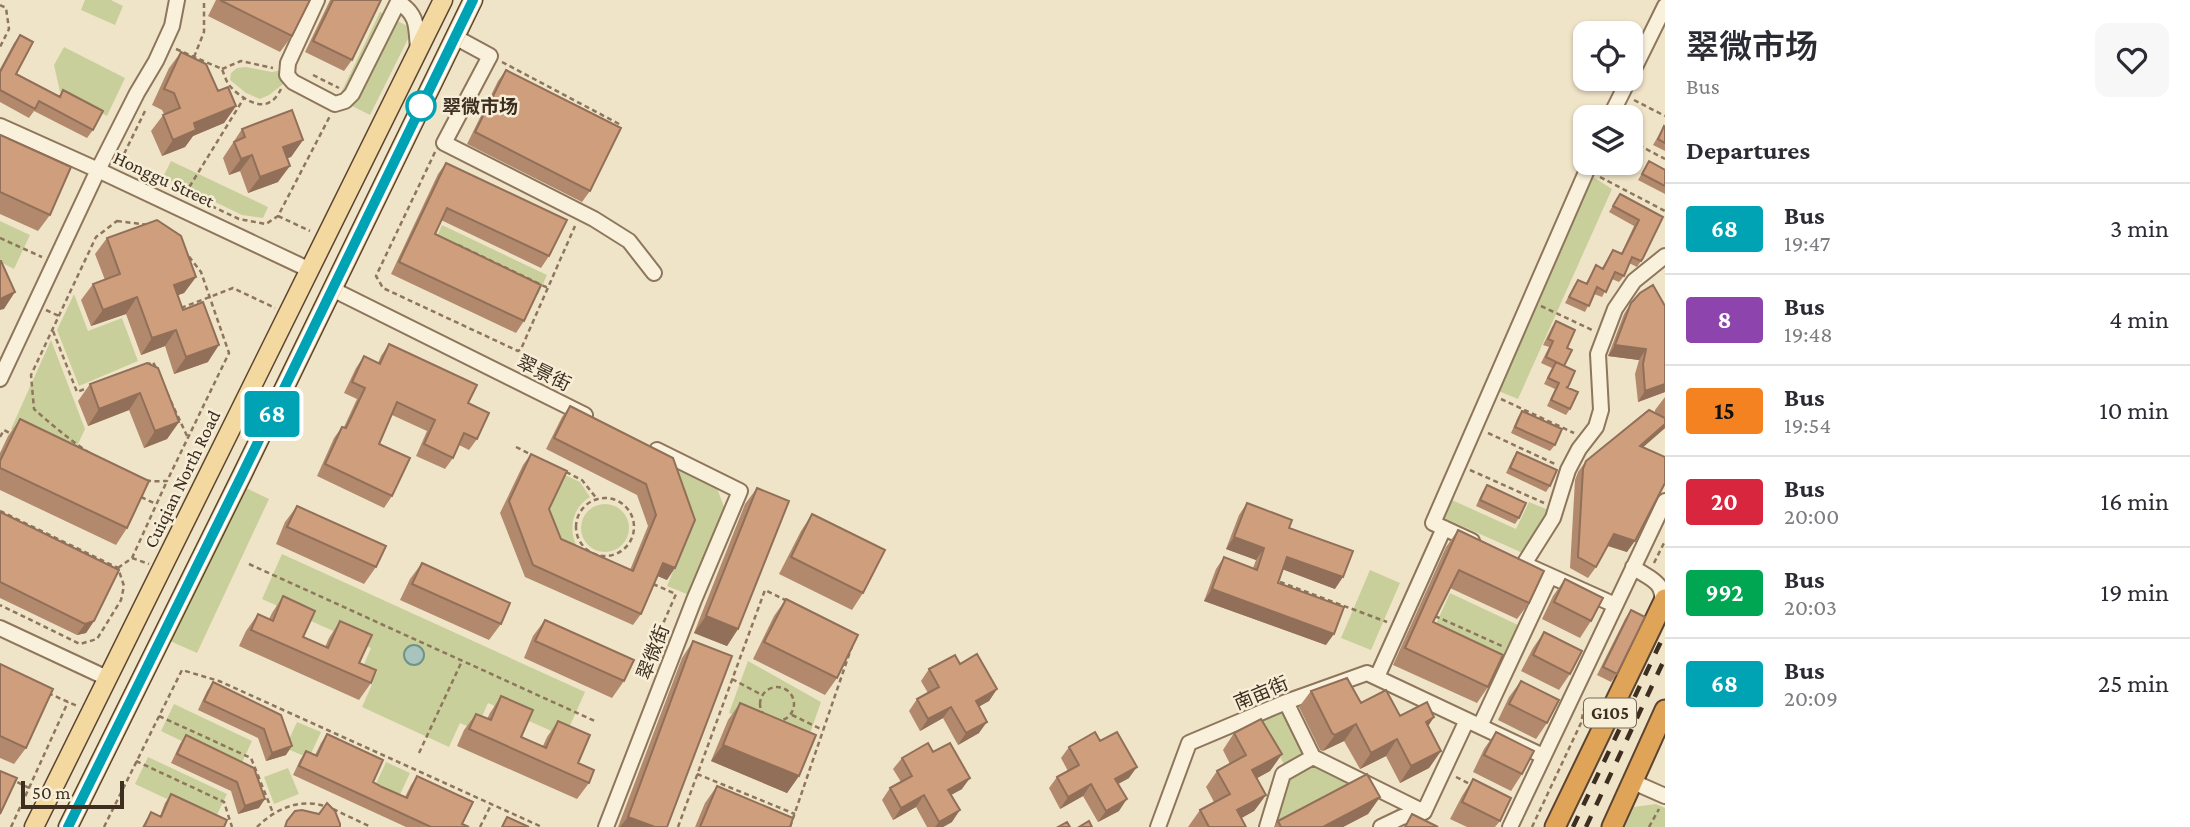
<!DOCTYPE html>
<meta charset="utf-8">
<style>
body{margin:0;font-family:"Crimson Pro","Noto Sans SC",serif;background:#f7f7f7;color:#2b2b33;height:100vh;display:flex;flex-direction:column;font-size:26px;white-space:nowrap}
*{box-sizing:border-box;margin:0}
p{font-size:23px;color:#7c7c81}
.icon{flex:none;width:38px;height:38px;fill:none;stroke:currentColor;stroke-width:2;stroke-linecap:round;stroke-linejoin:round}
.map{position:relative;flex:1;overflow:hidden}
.side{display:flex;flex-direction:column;background:#fff;width:525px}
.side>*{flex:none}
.badge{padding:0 14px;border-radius:5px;font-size:24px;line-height:46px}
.tools{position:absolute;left:1573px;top:21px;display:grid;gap:14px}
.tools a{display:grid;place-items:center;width:70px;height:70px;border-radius:14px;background:#fff;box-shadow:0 2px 5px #0004;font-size:35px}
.scale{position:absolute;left:21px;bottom:18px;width:103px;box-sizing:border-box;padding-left:7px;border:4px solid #3d2e20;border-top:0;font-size:19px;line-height:24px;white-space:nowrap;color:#3d2e20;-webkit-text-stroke:5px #f7eed8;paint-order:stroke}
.map>.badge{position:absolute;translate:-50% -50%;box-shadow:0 0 0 4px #fff}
h2{padding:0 21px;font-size:26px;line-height:63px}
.round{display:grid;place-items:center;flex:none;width:74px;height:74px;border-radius:14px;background:#f7f7f7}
.headline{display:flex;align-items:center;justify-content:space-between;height:119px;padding:0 21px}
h1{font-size:33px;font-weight:600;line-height:52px}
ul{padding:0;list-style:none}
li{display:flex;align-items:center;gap:21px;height:91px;padding:0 21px;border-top:2px solid #e1e1e2}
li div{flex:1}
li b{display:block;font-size:26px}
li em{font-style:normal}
li .badge{min-width:77px;font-weight:700;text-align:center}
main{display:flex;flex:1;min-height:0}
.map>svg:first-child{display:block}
.green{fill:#c9cf9b}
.water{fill:#a9c4bc;stroke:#6f938a;stroke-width:2}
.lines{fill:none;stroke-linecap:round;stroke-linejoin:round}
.minor-casing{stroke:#8d765c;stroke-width:18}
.major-casing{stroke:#5b4430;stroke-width:21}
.highway-casing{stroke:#5b4430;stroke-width:23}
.path{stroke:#8d765c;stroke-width:2.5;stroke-dasharray:5 3.5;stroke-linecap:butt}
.minor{stroke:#faf1dc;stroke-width:14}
.major{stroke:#f3d9a0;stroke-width:18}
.highway{stroke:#e0a458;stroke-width:19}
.rail{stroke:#3d2e20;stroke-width:4.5;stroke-dasharray:12 12;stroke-linecap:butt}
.wall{fill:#b2896c}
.shaded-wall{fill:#916f58}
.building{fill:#cf9f7d;stroke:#916f58;stroke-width:2}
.line-casing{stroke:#fff;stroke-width:16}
.line{stroke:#00a3b4;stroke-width:10}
.stop-dot{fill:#fff;stroke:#00a3b4;stroke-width:3.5}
.labels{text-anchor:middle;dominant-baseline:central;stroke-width:5;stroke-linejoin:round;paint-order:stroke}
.shield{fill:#f7eed8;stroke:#756857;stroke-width:2}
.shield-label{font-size:18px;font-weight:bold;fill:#3d2e20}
.stop-label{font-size:19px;font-weight:bold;fill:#3d2e20;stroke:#f7eed8;text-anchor:start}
.street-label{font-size:19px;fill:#3d2e20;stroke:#f7eed8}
</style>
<main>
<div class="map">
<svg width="1665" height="827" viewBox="0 0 1665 827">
<rect width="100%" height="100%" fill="#f0e4c8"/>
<path class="green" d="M85,0H111L123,6L115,25L81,10Z
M380,12L413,29L370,115L338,99Z
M64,47L125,78L107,116L60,92L54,65Z
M246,67L272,72L282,70L286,82L269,95L260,99L246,93L230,80L231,73L237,68Z
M171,161L268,207L263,218L242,215L163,177Z
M1590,175L1612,189L1518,399L1496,390Z
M0,221L30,235L14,269L0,262Z
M442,225L547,275L538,295L433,245Z
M74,294L88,331L122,318L138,361L79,386L57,330Z
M51,340L85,429L71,459L11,429Z
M665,462L717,488L724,507L689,595L667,586L690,531Z
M565,475L580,482L590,497C572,508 568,529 577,547L556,549L545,521Z
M246,488L269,499L197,653L170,641Z
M1452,500L1516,529L1529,502L1551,511L1525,554L1444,518Z
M581 528a24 24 0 1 1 48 0a24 24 0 1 1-48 0Z
M282,554L585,692L565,737L488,703L476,730L460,723L449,747L362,707L373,682L359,676L371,648L262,599Z
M1370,570L1400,583L1371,650L1341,638Z
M1450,593L1518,625L1497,668L1430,637Z
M748,661L821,702L806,745L729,713Z
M174,704L252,741L239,769L161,731Z
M1283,709L1306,753L1285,766L1259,719Z
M297,722L321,732L309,758L285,748Z
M148,757L227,794L214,821L135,784Z
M386,762L410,773L398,799L374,788Z
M1315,765L1353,785L1273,827L1289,777Z
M288,768L299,794L274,804L264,777Z
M1656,804L1665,808V827H1625L1634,807Z"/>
<path class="water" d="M404 655a10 10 0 1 1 20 0a10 10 0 1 1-20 0Z"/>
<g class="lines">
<defs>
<path id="minor" d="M317,0L288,63L287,75L293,82L335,104L345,101L352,94L399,0
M398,2C419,15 416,28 418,50
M455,37L490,56L444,143L594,219L629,241L654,273
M1631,75L1665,6
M1610,117L1629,79
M0,126L98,170L310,270
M332,289L585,415
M0,379L98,170L137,93L156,61L172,26L177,0
M1472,541L1433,523L1590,163
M1524,564L1553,518L1568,470L1579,449L1596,427L1601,410L1598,354L1615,309L1634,281L1665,256
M1526,565L1615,605
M1633,567C1649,579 1665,580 1662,605
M0,628L107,678
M1377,677L1444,528
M1286,702L1313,757
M1480,726L1550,576
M1631,781L1665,796
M1424,812L1467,720
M606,827L694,600L740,491L657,450
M1158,827L1189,743L1286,702L1367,673L1543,756
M1267,827L1283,774L1313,757L1424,812L1402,817L1381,827
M1510,827L1665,501"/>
<path id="major" d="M34,827L443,0
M68,827L241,477L473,0"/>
<path id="highway" d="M1555,827L1665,599
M1612,827L1665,710"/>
</defs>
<use href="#minor" class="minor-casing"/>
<use href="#major" class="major-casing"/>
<use href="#highway" class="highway-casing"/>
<path class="path" d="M0,5L6,8L9,29L0,47
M176,49L222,69C224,74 226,81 229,85C237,95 258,110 270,102C275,100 279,93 281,89
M194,57L204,32V0
M502,62L621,125
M222,69L241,61L273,68
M313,75L339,88
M1634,100L1665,116
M145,111L124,154L134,167L163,184
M1631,141L1665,159
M435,152L376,276L383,288L518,351L521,349L575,226
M1600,177L1665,211
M173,188L239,219L266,224L278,216L330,116
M185,194L244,98
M278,216L310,231
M117,221L157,226L176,240L201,272L229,353L167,481C160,481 152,482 145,480C106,470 63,435 34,409L31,375L96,237Z
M0,238L42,257
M458,245L548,288
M1541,306L1592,330
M181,308L233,288L275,308
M46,310L59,316
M53,331L77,392L87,388
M146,365L153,362L156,368
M167,393L188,438
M1501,399L1574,433
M1488,433L1555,464
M0,437L4,430L13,435
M516,447L532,455
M1470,470L1544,503
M566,472L582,480L597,499
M141,497L156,504
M576 527a29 29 0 1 1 58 0a29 29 0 1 1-58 0Z
M0,511L118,568L124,586L121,600L97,639L80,644L0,605
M132,558L149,564
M1654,563L1665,541
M249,564L597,722
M118,568L132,558L167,481
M1280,582L1387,622
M653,584L676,594L659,633L665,636
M1435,616L1502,646
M732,679L762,695
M760 704a17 17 0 1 1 34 0a17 17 0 1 1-34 0Z
M48,693L77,706
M792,715L823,730
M159,716L251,758L273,813
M419,753L462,661
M136,761L224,802L232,827
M697,774L795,814
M1456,777L1472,785
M29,788L68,702
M333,809L371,827
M11,827L29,788L13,780
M104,827L182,670L219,681L542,827
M257,827C275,809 301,797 327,807
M480,827L491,805
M678,827L765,590L787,601
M790,827L852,646
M1532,827L1581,723L1585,704
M1649,827L1659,809"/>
<use href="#minor" class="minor"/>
<use href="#major" class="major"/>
<use href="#highway" class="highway"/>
<path class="rail" d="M1573,827L1665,633
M1586,827L1665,658"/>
</g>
<path class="wall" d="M216,0H310L292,36L280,52L208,16Z
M330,0H381L352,60L344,71L305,52Z
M20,35L16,74L59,97L63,90L93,130L87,138L34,111L29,118L0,102V69L14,43Z
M181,52L218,91L236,106L224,123L193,136L185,147L162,156L151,131L164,114L162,110L152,105L169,68Z
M506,70L590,191L582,202L467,144L498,81Z
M1664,126L1665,127V151L1653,145Z
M242,129L303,140L291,157L287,158L278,182L248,193L240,171L229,175L223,158Z
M0,135L50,215L38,231L0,214Z
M1649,161L1665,170V194L1638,180Z
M446,163L549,256L541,268L441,220L435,234L524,321L516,333L391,274L438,174Z
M1620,194L1663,217L1643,258L1637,267L1629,263L1624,276L1619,282L1612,279L1602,297L1594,294L1585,312L1565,303L1574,286L1578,280L1586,283L1596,265L1602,268L1613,250L1621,254L1634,226L1609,212Z
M107,238L196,277L184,293L178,295L183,310L208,362L174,374L165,346L141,355L126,314L91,326L81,300L93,284L105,280L95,254Z
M1631,303L1665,306V392L1638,402L1635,374L1639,360L1608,356L1624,314Z
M1556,321L1568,387L1570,409L1566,415L1547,406L1555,389L1544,384L1552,368L1541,363L1549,347L1543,345L1552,327Z
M389,344L468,403L477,439L469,450L459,445L453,458L445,469L416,456L427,431L392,415L379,444L392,496L384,508L317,476L334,438L342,427H344L357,399L344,393L356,368L364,356L378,363L381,356Z
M158,368L179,422L167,439L144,448L129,410L88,426L78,401L90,384Z
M1665,397V428L1643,447L1627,552L1607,546L1596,567L1588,578L1570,568L1575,480L1578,472L1586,461L1655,413V410Z
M570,406L673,458L667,580L658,576L641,614L633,625L525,577L500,513L523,465L531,454L549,509L561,539L630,570L648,526L637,495L546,449L562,417Z
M1522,411L1555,445L1550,451L1511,433L1518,417Z
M20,419L127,528L116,545L0,490V453L8,436Z
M1517,452L1550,486L1546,492L1506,473L1513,458Z
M1487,485L1519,518L1515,524L1476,506L1483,491Z
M757,488L738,629L727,646L694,633L745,504Z
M1247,503L1289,528L1335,589L1283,569L1278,583L1326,645L1204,601L1216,569L1224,557L1253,568L1256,560L1226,549L1239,515Z
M297,506L376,567L364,584L276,544L285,522Z
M0,512L94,621L86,633L77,635L0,598Z
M812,514L863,593L852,610L779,574L801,531Z
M1458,530L1529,603L1517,619L1450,588L1433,622L1488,687L1477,703L1393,665L1446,547Z
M422,563L501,624L489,640L400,600L410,579Z
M1565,579L1591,621L1580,638L1542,619L1553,596Z
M283,596L303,637L325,647L329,638L340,621L359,663L371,683L359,700L239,646L246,631L258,614L269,619L272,613Z
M786,599L837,678L825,695L753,659L774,616Z
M1631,610L1617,674L1611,682L1597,675L1625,619Z
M545,620L624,681L612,698L524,658L533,636Z
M1544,632L1570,674L1559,690L1521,671L1533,648Z
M693,641L667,827H618L682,658Z
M0,664L26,748L14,764L0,758Z
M960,664L997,689L989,701L979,706V733L958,745L943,718L920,731L909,711L917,699L928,693L921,681L929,669Z
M1521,681L1547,723L1536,739L1498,720L1509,697Z
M213,682L281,715L286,755L266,761L258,738L198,710L207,691Z
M1311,691L1361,703L1400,716L1434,717L1428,726L1441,751L1429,768L1400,783L1386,756L1360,769L1344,741L1323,751L1320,750L1299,707Z
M501,696L521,737L543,746L547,737L558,721L578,763L589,783L577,799L457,746L464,730L476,714L487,719L490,713Z
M740,703L799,776L787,793L711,761L728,720Z
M1496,732L1522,774L1511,791L1473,772L1484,749Z
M1234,733L1282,754L1270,771L1257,778L1266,795L1254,811L1241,818L1246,827H1188L1200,810L1214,802L1206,787L1217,771L1230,764L1223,750Z
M327,734L373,782L382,787L405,797L411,785L417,776L462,824L469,827H406L293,775L300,760L306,751L315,755L321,743Z
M186,735L254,768L259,808L238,814L231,791L171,763L180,744Z
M1100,741L1129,778L1118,784L1119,811L1098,822L1083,796L1060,809L1049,788L1057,777L1068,771L1061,758L1069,747Z
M933,752L962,789L951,795L952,822L943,827H927L916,807L893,820L882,800L890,788L901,782L893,769L902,758Z
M1473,779L1500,821L1495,827H1467L1450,819L1462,796Z
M717,786L790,827H695L705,803Z
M171,794L224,827H142L151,812L160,816L165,803Z
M1380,797L1368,814L1343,827H1274L1278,821Z"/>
<path class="shaded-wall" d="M236,106L224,123L193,136L185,147L162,156L173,140L194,123Z
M303,140L291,157L271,164L283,147Z
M252,155L240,171L229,175L241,159Z
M290,166L278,182L248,193L260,177Z
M196,277L184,293L162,301L174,285Z
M15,292L4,309L0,310V299Z
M137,297L126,314L91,326L103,310Z
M176,330L165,346L141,355L152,338Z
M219,345L208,362L174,374L186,357Z
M1615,345L1646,349L1639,360L1608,356Z
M1665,384V392L1638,402L1645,391Z
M140,393L129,410L88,426L99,409Z
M179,422L167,439L144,448L155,431Z
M1665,424V428L1632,457L1640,446Z
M1614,534L1635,541L1627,552L1606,545Z
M1234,537L1264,548L1256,560L1226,549Z
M1287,557L1343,577L1335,589L1279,568Z
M663,563L675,568L667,580L655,575Z
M1212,589L1334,634L1326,645L1204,601Z
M706,616L738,629L727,646L694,633Z
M94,621L86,633L77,635L85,624Z
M997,689L989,701L968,713L976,701Z
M951,707L943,718L920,731L928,719Z
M1434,717L1423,734L1426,722Z
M987,722L979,733L958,745L966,733Z
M1356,724L1344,741L1323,751L1335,735Z
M1397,739L1386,756L1360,769L1371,753Z
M723,745L799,776L787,793L711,761Z
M292,746L286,755L266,761L272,753Z
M1441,751L1429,768L1400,783L1411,766Z
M1282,754L1270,771L1241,787L1252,770Z
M1137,767L1129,778L1107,790L1115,779Z
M970,778L962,789L940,801L948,790Z
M1091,784L1083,796L1060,809L1068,797Z
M924,795L916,807L893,820L901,808Z
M1266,795L1254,811L1226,827L1237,810Z
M1380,797L1368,814L1343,827H1323Z
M265,799L259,808L238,814L245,806Z
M1127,799L1119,811L1098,822L1106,811Z
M960,810L952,822L943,827H935L939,822Z
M628,817L655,827H620Z"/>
<path class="building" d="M220,0H310L292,36Z
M333,0H381L352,60L313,41Z
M20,35L33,42L16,74L60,97L63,90L103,111L93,130L39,101L35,109L0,90V72Z
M181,52L206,64L218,91L228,87L236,106L194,123L196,130L173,140L163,115L180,108L174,93L164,89Z
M506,70L621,128L590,191L475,132Z
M292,110L303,140L283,147L290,166L260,177L252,155L241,159L234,142L245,137L242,129Z
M1664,126L1665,127V143L1658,139Z
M0,135L71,167L50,215L0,192Z
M1649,161L1665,170V186L1642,174Z
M446,163L567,220L549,256L447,208L435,234L541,285L524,321L399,262Z
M1620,194L1663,217L1643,258L1641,261L1632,257L1624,276L1615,272L1606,292L1597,287L1589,306L1569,297L1578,280L1587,284L1596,265L1603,269L1613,250L1622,254L1639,220L1613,206Z
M157,220L181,236L196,277L174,285L183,310L203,302L219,345L186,357L176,330L152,338L137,297L103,310L93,284L120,274L107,238Z
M0,261H1L15,292L0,299Z
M1653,285L1665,306V384L1645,391L1643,364L1646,349L1615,345L1631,303L1640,293Z
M1556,321L1575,330L1567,348L1572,350L1564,366L1546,357L1553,341L1548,339Z
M389,344L477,385L468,403L489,413L477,439L464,433L453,458L424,444L435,420L397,402L379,444L410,458L392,496L325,464L342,427L346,428L365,388L352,382L364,356L380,364Z
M1556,362L1575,371L1568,387H1566L1578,392L1570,409L1551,400L1559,383L1548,378Z
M147,363L158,368L179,422L155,431L140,393L99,409L90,384Z
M570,406L673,458L695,520L675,568L663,563L641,614L533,565L509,501L531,454L567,471L549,509L561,539L633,571L656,515L646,484L554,438Z
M1649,410L1665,418V424L1640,446L1665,457V483L1635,541L1614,534L1596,567L1578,557L1583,469L1586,461Z
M1522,411L1562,429L1555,445L1515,427Z
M20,419L149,481L127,528L0,468V461Z
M1517,452L1557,470L1550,486L1510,468Z
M1487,485L1526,503L1519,518L1480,500Z
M757,488L789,501L738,629L706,616Z
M1247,503L1292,520L1289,528L1353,551L1343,577L1287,557L1278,583L1344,607L1334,634L1212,589L1224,557L1257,570L1264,548L1234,537Z
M297,506L386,546L376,567L287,527Z
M0,512L119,570L94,621L85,624L0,582Z
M812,514L885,550L863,593L791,557Z
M1458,530L1544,571L1529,603L1459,570L1433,622L1503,655L1488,687L1405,648Z
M422,563L510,603L501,624L412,584Z
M1565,579L1603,598L1591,621L1554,602Z
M283,596L315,611L303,637L328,648L340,621L372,635L359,663L376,670L371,683L251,630L258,614L273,621Z
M786,599L858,635L837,678L764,642Z
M1631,610L1645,617L1617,674L1603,667Z
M545,620L634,660L624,681L535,641Z
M1544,632L1582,651L1570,674L1533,655Z
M693,641L732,656L667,827H655L628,817Z
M977,654L997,689L976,701L987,722L966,733L951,707L928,719L917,699L939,687L929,669L955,655L960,664Z
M0,664L53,689L26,748L0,736Z
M1347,678L1361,703L1386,690L1400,716L1427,702L1434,717L1426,722L1441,751L1411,766L1397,739L1371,753L1356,724L1335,735L1332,733L1311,691Z
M1521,681L1559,700L1547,723L1509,704Z
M213,682L281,715L292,746L272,753L264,729L204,701Z
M501,696L533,710L521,737L546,748L558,721L590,735L578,763L594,770L589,783L469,729L476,714L491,720Z
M740,703L816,735L799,776L723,745Z
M1261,719L1282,754L1252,770L1266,795L1237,810L1246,827H1209L1200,810L1230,794L1217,771L1246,755L1234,733Z
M1095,732L1100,741L1117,732L1137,767L1115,779L1127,799L1106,811L1091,784L1068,797L1057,777L1079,765L1069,747Z
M1496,732L1534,751L1522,774L1484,755Z
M327,734L383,760L373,782L382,787L407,798L417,776L473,802L462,824L469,827H431L299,766L306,751L317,756Z
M186,735L254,768L265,799L245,806L237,782L177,754Z
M928,743L933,752L950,743L970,778L948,790L960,810L939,822L924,795L901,808L890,788L912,776L902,758Z
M0,771L17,778L0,814Z
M1367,774L1380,797L1323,827H1281L1278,821Z
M1473,779L1511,798L1500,821L1462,802Z
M717,786L793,818L790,827H700Z
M171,794L227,820L224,827H144L151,812L161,817Z
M327,803L335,811L340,824V827H285L287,821L295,811L302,810L319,814Z
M1412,814L1438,827H1405Z
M507,817L529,827H502Z
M1089,821L1092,827H1079Z
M1067,822L1070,827H1058Z"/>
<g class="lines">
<defs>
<path id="line" d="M68,827L241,477L473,0"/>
</defs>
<use href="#line" class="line-casing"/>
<use href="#line" class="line"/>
</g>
<circle class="stop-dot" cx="421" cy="106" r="14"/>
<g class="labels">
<rect class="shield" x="1584" y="698.5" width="52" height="29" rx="5"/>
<g class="shield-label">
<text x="1610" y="713">G105</text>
</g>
<g class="stop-label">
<text x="442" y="106">翠微市场</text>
</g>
<g class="street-label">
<text transform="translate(164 179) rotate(25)">Honggu Street</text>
<text transform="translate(544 373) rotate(26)">翠景街</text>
<text transform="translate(182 479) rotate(-64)">Cuiqian North Road</text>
<text transform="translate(653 652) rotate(-69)">翠微街</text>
<text transform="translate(1261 693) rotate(-23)">南亩街</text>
</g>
</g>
</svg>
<div class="tools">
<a><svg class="icon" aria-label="locate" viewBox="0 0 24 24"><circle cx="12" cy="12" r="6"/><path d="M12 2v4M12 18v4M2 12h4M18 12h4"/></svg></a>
<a><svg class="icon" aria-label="layers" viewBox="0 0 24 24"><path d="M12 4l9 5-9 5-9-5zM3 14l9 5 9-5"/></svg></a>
</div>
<div class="scale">50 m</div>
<b class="badge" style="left:272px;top:414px;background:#00a3b4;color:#fff">68</b>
</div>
<section class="side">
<div class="headline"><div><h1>翠微市场</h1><p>Bus</p></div><a class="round"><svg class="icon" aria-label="heart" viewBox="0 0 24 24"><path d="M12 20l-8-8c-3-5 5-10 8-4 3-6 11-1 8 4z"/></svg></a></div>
<h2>Departures</h2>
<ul>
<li><span class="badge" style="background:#00a3b4;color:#fff">68</span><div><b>Bus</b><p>19:47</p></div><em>3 min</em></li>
<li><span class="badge" style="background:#8e44ad;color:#fff">8</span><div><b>Bus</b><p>19:48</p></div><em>4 min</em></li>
<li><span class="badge" style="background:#f58220;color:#111">15</span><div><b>Bus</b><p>19:54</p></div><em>10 min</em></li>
<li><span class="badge" style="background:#d7263d;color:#fff">20</span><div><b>Bus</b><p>20:00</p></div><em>16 min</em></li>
<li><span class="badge" style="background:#00a651;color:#fff">992</span><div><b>Bus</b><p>20:03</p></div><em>19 min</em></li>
<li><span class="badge" style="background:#00a3b4;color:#fff">68</span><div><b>Bus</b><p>20:09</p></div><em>25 min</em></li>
</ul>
</section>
</main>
